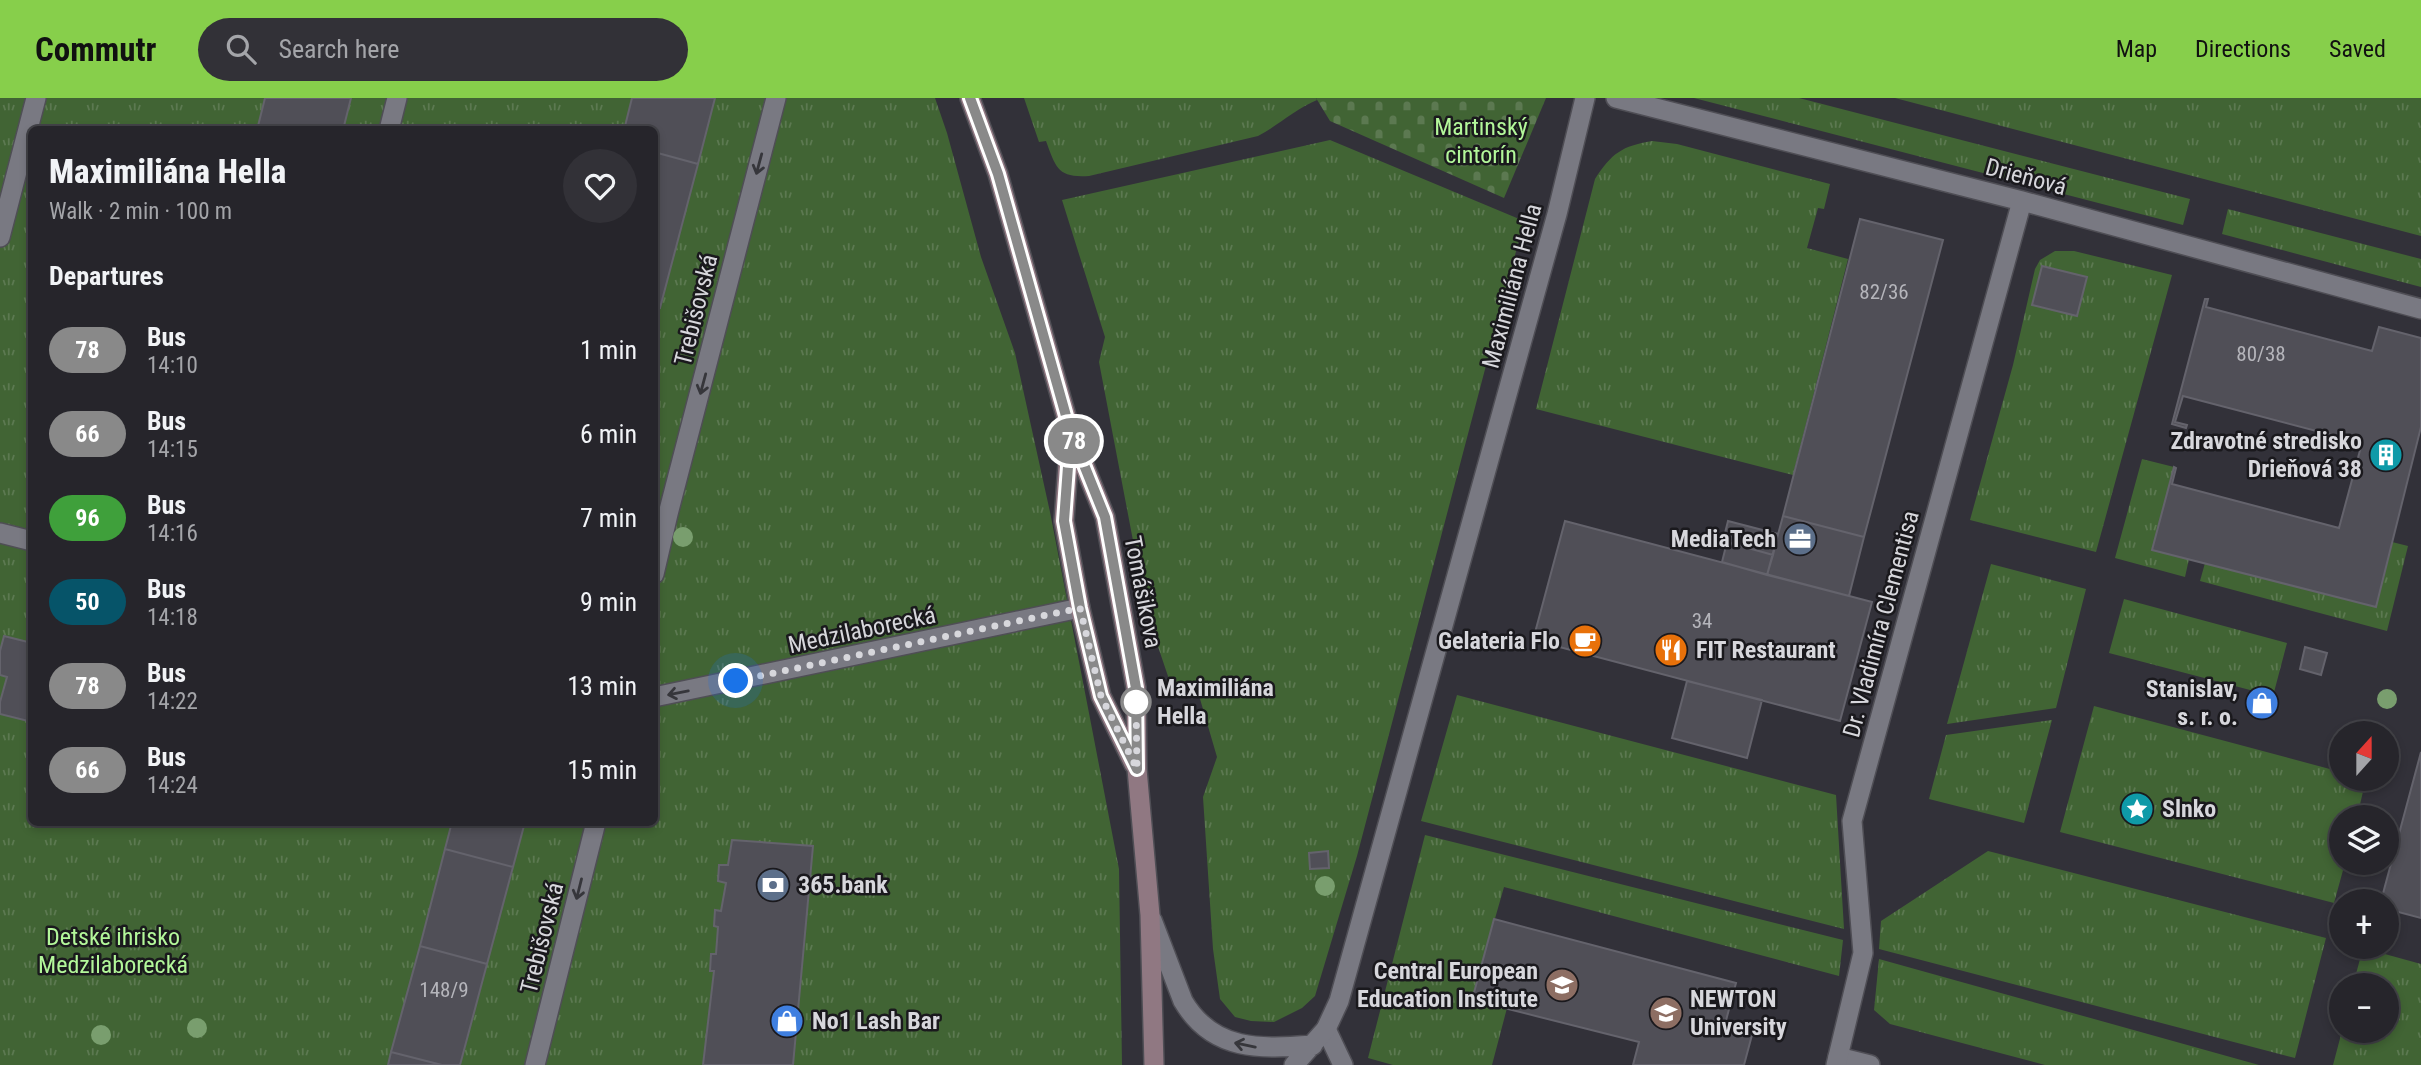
<!DOCTYPE html>
<meta charset="utf-8">
<style>
body{margin:0;font-family:"Roboto Condensed",sans-serif;background:#323137;color:#f1f3f6;height:100vh;display:flex;flex-direction:column;font-size:26px;white-space:nowrap}
*{box-sizing:border-box;margin:0}
p{font-size:23px;color:#a4a5a9}
.icon{flex:none;width:38px;height:38px;fill:none;stroke:currentColor;stroke-width:2;stroke-linecap:round;stroke-linejoin:round}
.map{position:relative;flex:1;overflow:hidden}
.details{position:absolute;left:28px;top:28px;width:630px;height:700px;display:flex;flex-direction:column;background:#26252b;border-radius:10px;box-shadow:0 4px 10px #0003,0 0 0 2px #424247}
.details>*{flex:none}
.badge{padding:0 14px;border-radius:23px;font-size:24px;line-height:46px}
.needle{width:46px;rotate:21deg}
.buttons{position:absolute;left:2329px;top:623px;display:grid;gap:14px}
.buttons a{display:grid;place-items:center;width:70px;height:70px;border-radius:50%;background:#26252b;box-shadow:0 4px 10px #0003,0 0 0 2px #424247;font-size:35px}
.you{position:absolute;width:35px;height:35px;margin:-18px;border:5px solid #fff;border-radius:50%;background:#1a73e8;box-shadow:0 0 0 10px #1a73e833}
.map>.badge{position:absolute;translate:-50% -50%;box-shadow:0 0 0 4px #fff}
h2{padding:0 21px;font-size:26px;line-height:63px}
.round{display:grid;place-items:center;flex:none;width:74px;height:74px;border-radius:37px;background:#323137}
.headline{display:flex;align-items:center;justify-content:space-between;height:119px;padding:0 21px}
h1{font-size:33px;font-weight:800;line-height:52px}
ul{padding:0;list-style:none}
li{display:flex;align-items:center;gap:21px;height:84px;padding:0 21px}
li div{flex:1}
li b{display:block;font-size:26px}
li em{font-style:normal}
li .badge{min-width:77px;font-weight:700;text-align:center}
header{display:flex;align-items:center;gap:42px;box-sizing:border-box;height:98px;padding:0 35px;background:#87cf4b;color:#111}
header strong{font-size:33px}
nav{display:flex;gap:38px;margin-inline-start:auto;font-size:24px}
.search{width:490px;height:63px;background:#323137;display:flex;align-items:center;gap:18px;box-sizing:border-box;padding:0 24px;border-radius:38px;color:#a4a5a9;font-size:26px}
.map>svg:first-child{display:block}
.grass{fill:url(#grass-tufts);fill-rule:evenodd}
.cemetery{fill:url(#cemetery-stones)}
.building{fill:#504f57;stroke:#64636c;stroke-width:2}
.lines{fill:none;stroke-linecap:round;stroke-linejoin:round}
.service-casing{stroke:#4f4e55;stroke-width:22}
.minor-casing{stroke:#4f4e55;stroke-width:22}
.secondary-casing{stroke:#4f4e55;stroke-width:22}
.service{stroke:#797982;stroke-width:19}
.minor{stroke:#797982;stroke-width:19}
.secondary{stroke:#907882;stroke-width:19}
.tree{fill:#799e6e}
.oneway{stroke:#36363b}
.line-casing{stroke:#fff;stroke-width:16}
.line{stroke:#898989;stroke-width:10}
.walk{stroke:#d7d7dc;stroke-width:7;stroke-dasharray:0 12.6}
.stop-dot{fill:#fff;stroke:#898989;stroke-width:3.5}
.labels{text-anchor:middle;dominant-baseline:central;stroke-width:5;stroke-linejoin:round;paint-order:stroke}
.number-label{font-size:21px;fill:#b5b5bb}
.park-label{font-size:24px;fill:#b3f79a;stroke:#1a191d}
.street-label{font-size:24px;fill:#d7d7dc;stroke:#1a191d}
.poi-label{font-size:24px;font-weight:bold;fill:#d7d7dc;stroke:#1a191d;text-anchor:end}
.stop-label{font-size:24px;font-weight:bold;fill:#d7d7dc;stroke:#1a191d;text-anchor:start}
</style>
<header>
<strong>Commutr</strong>
<div class="search"><svg class="icon" aria-label="search" viewBox="0 0 24 24"><circle cx="10" cy="10" r="6"/><path d="M15 15l6 6"/></svg>Search here</div>
<nav><a>Map</a><a>Directions</a><a>Saved</a></nav>
</header>
<div class="map">
<svg width="2421" height="967" viewBox="0 0 2421 967">
<defs>
<pattern id="grass-tufts" width="24" height="20" patternUnits="userSpaceOnUse" patternTransform="scale(1.75)"><rect width="24" height="20" fill="#416434"/><path d="M3 7l-1-3M5 7V3M7 7l1-3M15 17l-1-3M17 17v-4M19 17l1-3" fill="none" stroke="#5c7951"/></pattern>
<pattern id="cemetery-stones" width="16" height="16" patternUnits="userSpaceOnUse" patternTransform="scale(1.75)"><rect width="16" height="16" fill="#416434"/><path d="M2 7V4a2 2 0 0 1 4 0v3zM10 15v-3a2 2 0 0 1 4 0v3z" fill="#5c7951"/></pattern>
</defs>
<rect width="100%" height="100%" fill="#323139"/>
<path class="grass" d="M0,0H935L947,35L981,159L1015,255L1050,414L1088,610L1119,771L1122,967H0ZM32,32H654V724H32Z
M1024,0H1316L1317,2C1295,11 1279,27 1258,38L1089,78C1058,80 1056,70 1046,43L1039,44Z
M1694,0H1799L2190,101L2183,127Z
M1895,0H2421V138Z
M1330,42L1524,123L1357,758L1315,898L1302,910L1274,924L1251,923L1235,919L1220,901L1213,851L1203,699L1217,659L1198,594L1172,590L1147,516L1099,264L1105,239L1062,102Z
M1652,43L1677,46L1830,86L1824,111L1818,110L1807,150L1848,161L1793,377L1536,311L1595,81C1612,55 1622,48 1652,43Z
M2228,111L2421,161V189L2222,136Z
M2055,153H2074L2172,177L2096,454L1970,422L2013,267L2035,171L2040,162Z
M2142,361L2174,369L2152,452L2189,461L2185,479L2115,460Z
M2392,444L2408,448L2387,533L2200,483L2205,465Z
M1991,466L2086,491L2056,610L1947,626Z
M2124,501L2287,545L2273,598L2109,555Z
M1457,597L1836,697L1844,831L1421,723Z
M2094,608L2341,674L2342,681H2366L2357,719H2342V765H2345L2334,805L2060,734Z
M2052,622L2024,725L1929,701L1946,637Z
M1425,737L1843,842L1839,878L1504,789L1472,901L1507,910L1492,967H1393L1368,960Z
M1988,753L2326,840L2295,960L1879,851L1881,823Z
M2363,850L2421,866V967H2333L2342,933H2387V887H2353Z
M1879,861L2259,967H2045L1890,926L1874,912Z"/>
<path class="cemetery" d="M1316,0H1546L1504,100L1330,23Z"/>
<path class="building" d="M265,0H351L343,32H257Z
M632,0H715L698,66L654,54V32H624Z
M654,54L698,66L660,210L654,208Z
M1860,121L1943,142L1864,439L1783,418Z
M2042,168L2087,179L2077,218L2032,207Z
M2205,201H2208L2206,209L2372,253L2379,229L2421,240V329L2376,509L2152,452L2174,369L2176,370L2172,386L2339,430L2362,345L2183,298L2175,324L2187,327L2186,330L2172,326Z
M1783,418L1864,439L1849,498L1767,477Z
M1565,423L1872,504L1840,623L1533,542Z
M1728,423L1778,436L1773,457L1723,443Z
M1727,444L1773,457L1767,477L1722,464Z
M4,538L32,545V624L0,616V604L7,579L0,577V553Z
M2305,549L2327,555L2321,577L2300,571Z
M1687,583L1762,602L1747,660L1672,640Z
M2421,654V820L2387,811V803H2381Z
M452,724H525L513,769L445,751Z
M732,742L813,748L793,967H703L714,873H710L711,856H716L718,829L714,828L715,812L721,813L726,785L718,783L719,767H728Z
M445,751L513,769L487,866L420,848Z
M1328,753L1329,770L1310,771L1309,755Z
M1494,821L1736,885L1724,930L1752,937L1744,967H1633L1639,944L1472,902Z
M420,848L487,866L460,967H442L391,954Z
M391,954L442,967H388Z"/>
<g class="lines">
<defs>
<path id="service" d="M0,139L36,0
M1326,931L1343,967
M1838,959L1870,967"/>
<path id="minor" d="M1616,0L2022,103L2421,211
M389,32L397,0
M0,435L32,443
M654,476L668,416L776,0
M654,599L1080,510
M1152,822L1183,903C1213,954 1261,951 1313,947
M535,967L596,724
M1294,967L1326,931L1339,903L1557,116L1585,0
M1836,967L1863,855L1852,723L2022,103"/>
<path id="secondary" d="M970,0L998,76L1070,332L1105,419L1136,590L1137,671L1150,817L1154,967
M1070,337L1064,423L1080,510L1101,598L1134,666"/>
</defs>
<use href="#service" class="service-casing"/>
<use href="#minor" class="minor-casing"/>
<use href="#secondary" class="secondary-casing"/>
<use href="#service" class="service"/>
<use href="#minor" class="minor"/>
<use href="#secondary" class="secondary"/>
</g>
<g class="tree">
<circle cx="683" cy="439" r="10"/>
<circle cx="2387" cy="601" r="10"/>
<circle cx="1325" cy="788" r="10"/>
<circle cx="197" cy="930" r="10"/>
<circle cx="101" cy="937" r="10"/>
</g>
<defs><path id="oneway-shaft" d="M-6 0H5M1.5-3L5.5 0L1.5 3" fill="none" stroke-width="1.6" stroke-linecap="round" stroke-linejoin="round" transform="scale(1.75)"/></defs>
<g class="oneway">
<use href="#oneway-shaft" transform="translate(759 66) rotate(105)"/>
<use href="#oneway-shaft" transform="translate(703 286) rotate(105)"/>
<use href="#oneway-shaft" transform="translate(678 595) rotate(169)"/>
<use href="#oneway-shaft" transform="translate(579 791) rotate(104)"/>
<use href="#oneway-shaft" transform="translate(1245 947) rotate(-168)"/>
</g>
<g class="lines">
<defs>
<path id="line" d="M970,0L998,76L1070,332L1105,419L1136,590L1137,671L1101,598L1080,510L1064,423L1069,355"/>
</defs>
<use href="#line" class="line-casing"/>
<use href="#line" class="line"/>
<path class="walk" d="M736,583L1080,510L1101,598L1137,671L1136,604"/>
</g>
<defs>
<symbol id="building-disc" viewBox="-11 -11 22 22"><circle r="9.5" fill="#0f9aa8" stroke="#1a191d"/><path d="M-4-6H4V6H1V3H-1V6H-4ZM-2.5-4.3h1.7v1.8h-1.7ZM.8-4.3h1.7v1.8H.8ZM-2.5-1h1.7V.8h-1.7ZM.8-1h1.7V.8H.8Z" fill="#fff"/></symbol>
<symbol id="office-disc" viewBox="-11 -11 22 22"><circle r="9.5" fill="#5c6f8a" stroke="#1a191d"/><path d="M-6-3h4V-5.5h4V-3h4V5H-6ZM-1-4.5V-3h2v-1.5ZM-6 0V1H6V0Z" fill="#fff"/></symbol>
<symbol id="cafe-disc" viewBox="-11 -11 22 22"><circle r="9.5" fill="#e8710a" stroke="#1a191d"/><path d="M-5.5-4.5H6V0H3Q3 3.5 0 3.5H-2.5Q-5.5 3.5-5.5 0ZM3-3.2v2h1.7v-2ZM-6 4.5H4V6H-6Z" fill="#fff"/></symbol>
<symbol id="restaurant-disc" viewBox="-11 -11 22 22"><circle r="9.5" fill="#e8710a" stroke="#1a191d"/><path d="M-5-6h1v4h1v-4h1v4h1v-4h1v5L-1.5 .5V6h-2V.5L-5-1ZM5-6V6H3V1.5H1.5Q1.5-4 5-6Z" fill="#fff"/></symbol>
<symbol id="shop-disc" viewBox="-11 -11 22 22"><circle r="9.5" fill="#3f7fe0" stroke="#1a191d"/><path d="M-5-2.5h2.3a2.7 3.5 0 0 1 5.4 0H5L5.5 6h-11ZM-1.5-2.5h3a1.5 2.3 0 0 0-3 0Z" fill="#fff"/></symbol>
<symbol id="sight-disc" viewBox="-11 -11 22 22"><circle r="9.5" fill="#0f9aa8" stroke="#1a191d"/><path d="M0-6L1.8-2.2L6-1.7L2.9 1.2L3.7 5.4L0 3.3L-3.7 5.4L-2.9 1.2L-6-1.7L-1.8-2.2Z" fill="#fff"/></symbol>
<symbol id="bank-disc" viewBox="-11 -11 22 22"><circle r="9.5" fill="#5c6f8a" stroke="#1a191d"/><path d="M-6-4H6V4H-6ZM0-2.3a2.3 2.3 0 1 0 0 4.6a2.3 2.3 0 1 0 0-4.6Z" fill="#fff"/></symbol>
<symbol id="university-disc" viewBox="-11 -11 22 22"><circle r="9.5" fill="#8d6e63" stroke="#1a191d"/><path d="M0-5L7-2L0 1L-7-2ZM-4 1L0 2.5L4 1V4Q0 6-4 4Z" fill="#fff"/></symbol>
</defs>
<g fill-rule="evenodd">
<use href="#building-disc" x="2367" y="338" width="38" height="38"/>
<use href="#office-disc" x="1781" y="422" width="38" height="38"/>
<use href="#cafe-disc" x="1566" y="524" width="38" height="38"/>
<use href="#restaurant-disc" x="1652" y="533" width="38" height="38"/>
<use href="#shop-disc" x="2243" y="586" width="38" height="38"/>
<use href="#sight-disc" x="2118" y="692" width="38" height="38"/>
<use href="#bank-disc" x="754" y="768" width="38" height="38"/>
<use href="#university-disc" x="1543" y="868" width="38" height="38"/>
<use href="#university-disc" x="1647" y="896" width="38" height="38"/>
<use href="#shop-disc" x="768" y="904" width="38" height="38"/>
</g>
<circle class="stop-dot" cx="1136" cy="604" r="14"/>
<g class="labels">
<g class="number-label">
<text x="1884" y="194">82/36</text>
<text x="2261" y="256">80/38</text>
<text x="1702" y="523">34</text>
<text x="444" y="892">148/9</text>
</g>
<g class="park-label">
<text x="1481" y="29">Martinský<tspan x="1481" dy="28">cintorín</tspan></text>
<text x="113" y="839">Detské ihrisko<tspan x="113" dy="28">Medzilaborecká</tspan></text>
</g>
<g class="street-label">
<text transform="translate(2026 79) rotate(15)">Drieňová</text>
<text transform="translate(1512 188) rotate(-75)">Maximiliána Hella</text>
<text transform="translate(696 212) rotate(-76)">Trebišovská</text>
<text transform="translate(1143 494) rotate(79)">Tomášikova</text>
<text transform="translate(1881 526) rotate(-75)">Dr. Vladimíra Clementisa</text>
<text transform="translate(862 532) rotate(-12)">Medzilaborecká</text>
<text transform="translate(542 840) rotate(-76)">Trebišovská</text>
</g>
<g class="poi-label">
<text x="2362" y="343">Zdravotné stredisko<tspan x="2362" dy="28">Drieňová 38</tspan></text>
<text x="1776" y="441">MediaTech</text>
<text x="1560" y="543">Gelateria Flo</text>
<text x="1696" y="552" text-anchor="start">FIT Restaurant</text>
<text x="2238" y="591">Stanislav,<tspan x="2238" dy="28">s. r. o.</tspan></text>
<text x="2162" y="711" text-anchor="start">Slnko</text>
<text x="798" y="787" text-anchor="start">365.bank</text>
<text x="1538" y="873">Central European<tspan x="1538" dy="28">Education Institute</tspan></text>
<text x="1690" y="901" text-anchor="start">NEWTON<tspan x="1690" dy="28">University</tspan></text>
<text x="812" y="923" text-anchor="start">No1 Lash Bar</text>
</g>
<g class="stop-label">
<text x="1157" y="590">Maximiliána<tspan x="1157" dy="28">Hella</tspan></text>
</g>
</g>
</svg>
<div class="buttons">
<a><svg class="needle" viewBox="-14 -14 28 28"><path d="M0-13l5 13h-10z" fill="#e53935"/><path d="M0 13l5-13h-10z" fill="#a4a5a9"/></svg></a>
<a><svg class="icon" aria-label="layers" viewBox="0 0 24 24"><path d="M12 4l9 5-9 5-9-5zM3 14l9 5 9-5"/></svg></a>
<a>+</a>
<a>−</a>
</div>
<div class="you" style="left:736px;top:583px"></div>
<b class="badge" style="left:1074px;top:343px;background:#898989;color:#fff">78</b>
<section class="details">
<div class="headline"><div><h1>Maximiliána Hella</h1><p>Walk · 2 min · 100 m</p></div><a class="round"><svg class="icon" aria-label="heart" viewBox="0 0 24 24"><path d="M12 20l-8-8c-3-5 5-10 8-4 3-6 11-1 8 4z"/></svg></a></div>
<h2>Departures</h2>
<ul>
<li><span class="badge" style="background:#898989;color:#fff">78</span><div><b>Bus</b><p>14:10</p></div><em>1 min</em></li>
<li><span class="badge" style="background:#898989;color:#fff">66</span><div><b>Bus</b><p>14:15</p></div><em>6 min</em></li>
<li><span class="badge" style="background:#3fa03b;color:#fff">96</span><div><b>Bus</b><p>14:16</p></div><em>7 min</em></li>
<li><span class="badge" style="background:#065469;color:#fff">50</span><div><b>Bus</b><p>14:18</p></div><em>9 min</em></li>
<li><span class="badge" style="background:#898989;color:#fff">78</span><div><b>Bus</b><p>14:22</p></div><em>13 min</em></li>
<li><span class="badge" style="background:#898989;color:#fff">66</span><div><b>Bus</b><p>14:24</p></div><em>15 min</em></li>
</ul>
</section>
</div>
